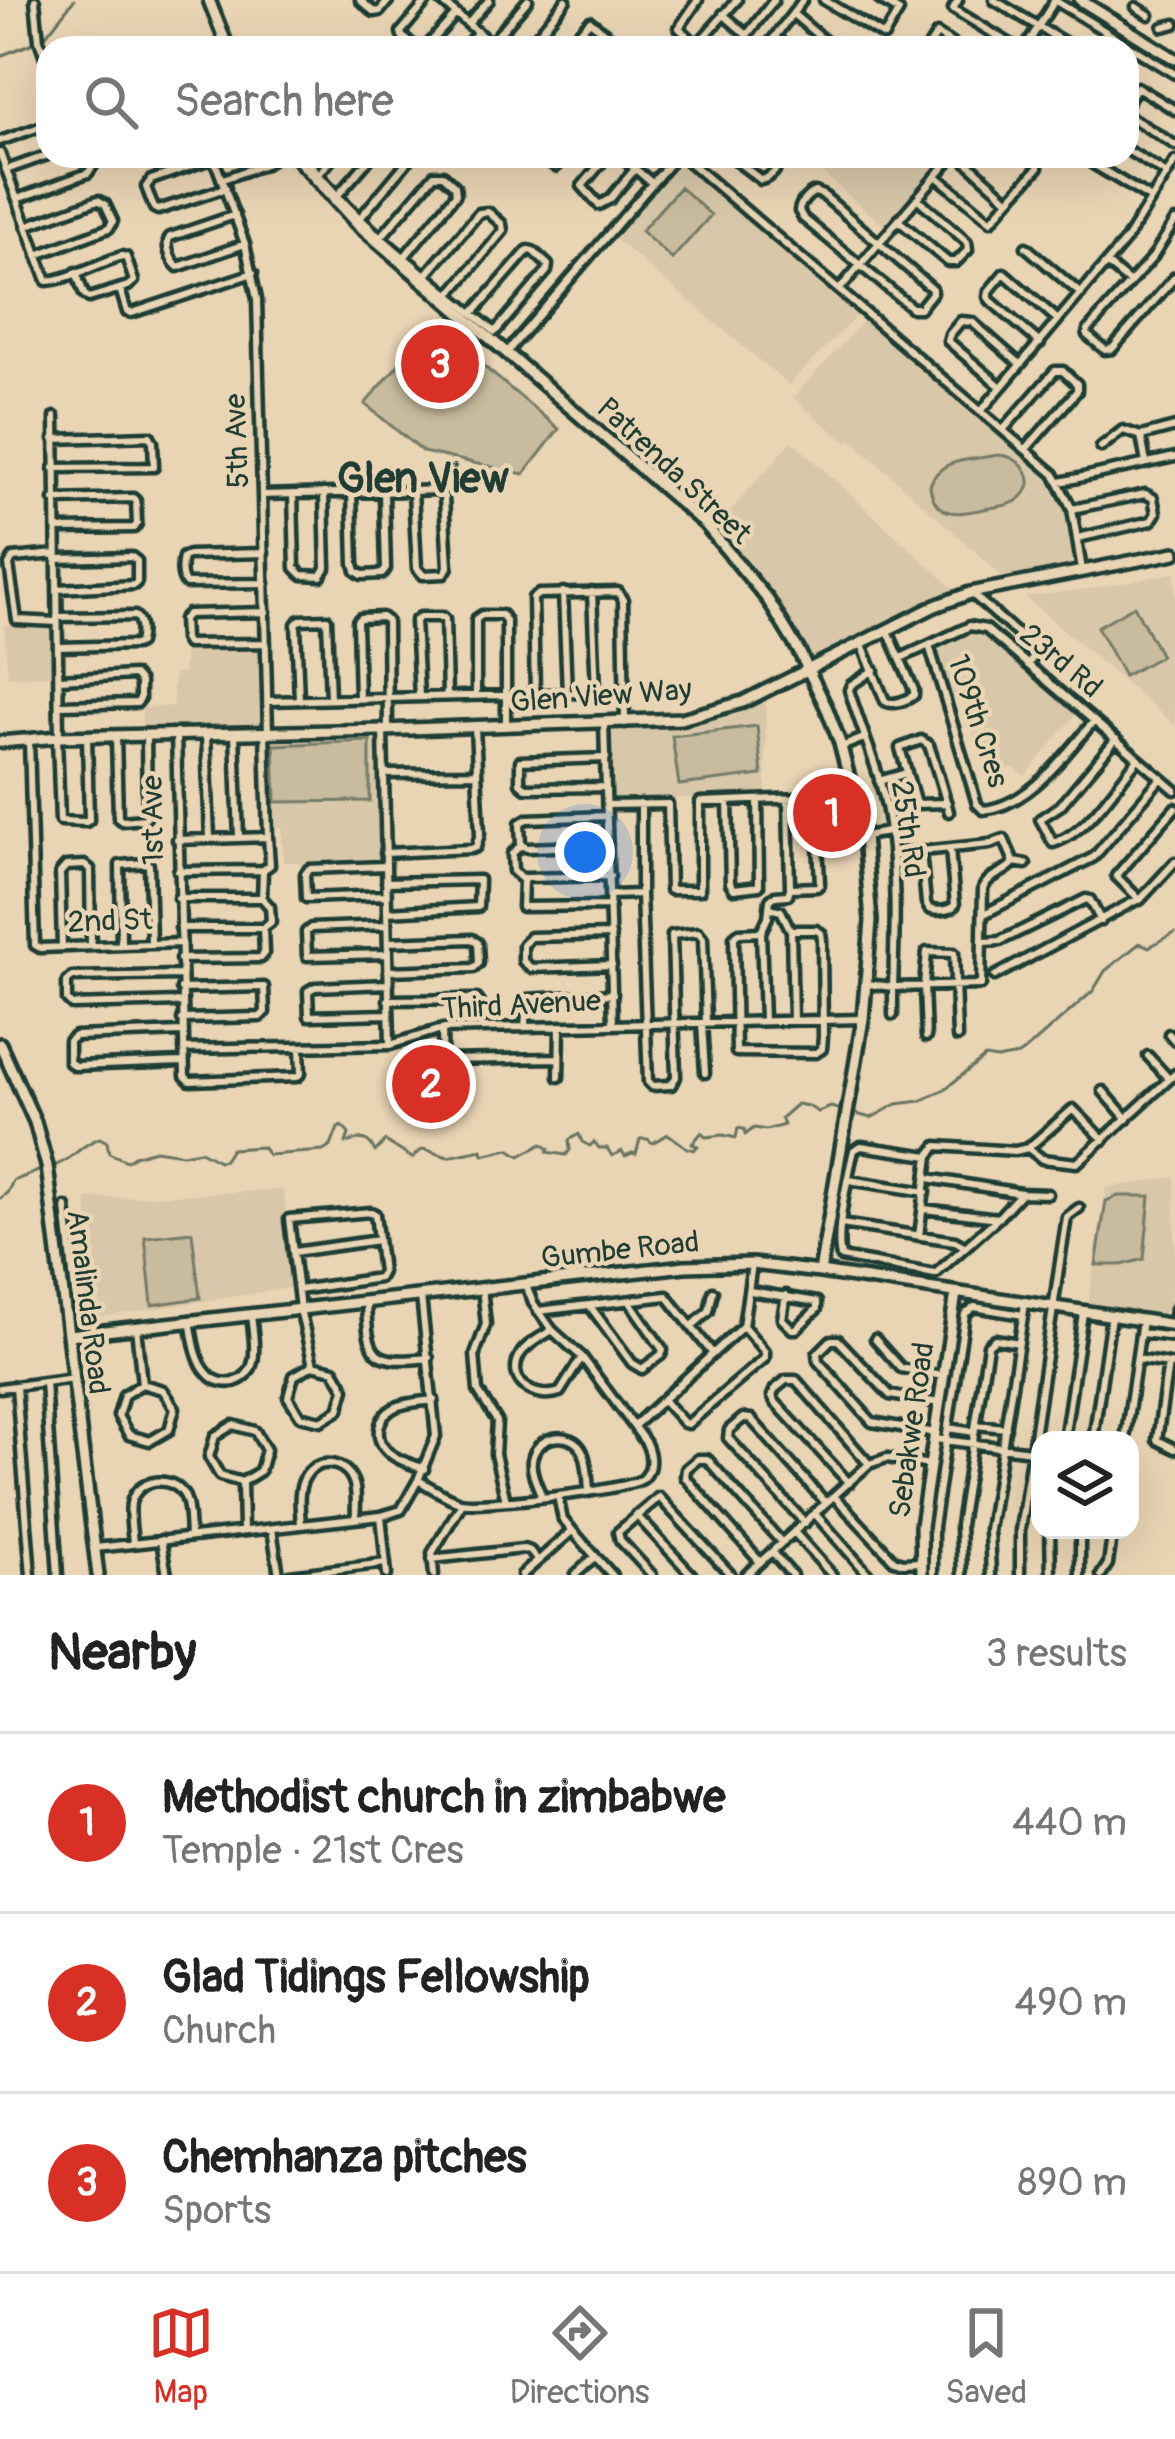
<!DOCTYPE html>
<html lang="en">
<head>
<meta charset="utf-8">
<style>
  body { margin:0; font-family:Pangolin,sans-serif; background:#f6f6f6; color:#222 }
  .controls { position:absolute; right:36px; bottom:36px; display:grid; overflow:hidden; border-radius:24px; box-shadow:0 12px 48px #0002 }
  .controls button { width:108px; height:108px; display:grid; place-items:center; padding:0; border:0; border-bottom:3px solid #e0e0e0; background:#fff; color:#222; font:60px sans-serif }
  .you { position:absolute; left:585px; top:852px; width:42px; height:42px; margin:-30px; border:9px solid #fff; border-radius:50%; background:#1a73e8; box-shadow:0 0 0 18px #1a73e833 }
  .badge { display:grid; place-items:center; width:78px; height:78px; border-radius:50%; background:#d93025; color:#fff; font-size:39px; font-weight:700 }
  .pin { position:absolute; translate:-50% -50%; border:6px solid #fff; box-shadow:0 3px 12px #0006 }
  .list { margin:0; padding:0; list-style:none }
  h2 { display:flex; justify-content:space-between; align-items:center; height:156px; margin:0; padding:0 48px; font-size:51px }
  h2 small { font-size:39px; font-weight:400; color:#767676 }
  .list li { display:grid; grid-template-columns:78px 1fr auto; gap:36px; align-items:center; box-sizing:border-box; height:180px; padding:0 48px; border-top:3px solid #e0e0e0 }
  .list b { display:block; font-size:45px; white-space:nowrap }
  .list p { margin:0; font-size:39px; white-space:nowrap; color:#767676 }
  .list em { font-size:39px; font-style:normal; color:#767676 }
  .icon { flex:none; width:66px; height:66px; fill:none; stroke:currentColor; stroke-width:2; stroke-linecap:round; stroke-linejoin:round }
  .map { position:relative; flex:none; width:1175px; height:1575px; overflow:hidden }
  .search { position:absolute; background:#fff; box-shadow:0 12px 48px #0002; left:36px; right:36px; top:36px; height:132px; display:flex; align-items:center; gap:30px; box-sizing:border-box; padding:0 42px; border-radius:36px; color:#767676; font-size:45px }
  .sheet { height:696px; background:#fff }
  nav { display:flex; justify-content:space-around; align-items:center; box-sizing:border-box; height:168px; border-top:3px solid #e0e0e0; background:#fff; font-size:33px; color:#767676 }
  nav a { display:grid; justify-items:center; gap:6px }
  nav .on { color:#d93025 }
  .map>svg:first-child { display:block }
</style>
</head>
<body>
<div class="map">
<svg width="1175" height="1575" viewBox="0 0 1175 1575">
  <rect width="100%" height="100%" fill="#e9d4b3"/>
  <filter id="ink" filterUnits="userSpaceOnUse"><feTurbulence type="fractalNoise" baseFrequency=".00833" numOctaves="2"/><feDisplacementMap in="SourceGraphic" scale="24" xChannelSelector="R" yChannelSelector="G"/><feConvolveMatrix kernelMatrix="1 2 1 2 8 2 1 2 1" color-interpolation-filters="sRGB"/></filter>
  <g filter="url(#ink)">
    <path fill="#d8c7a8" d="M819,156H947L887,224H882L821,172L816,159Z
      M681,164L858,314L789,385L613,237Z
      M865,319L1054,483L1063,497L1069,515L1078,568L1002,576L851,439L847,443L793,398Z
      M792,441L954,589L811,662L765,589L714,530Z
      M1175,573V725L1025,597L1090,589Z
      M54,623V675L8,677L4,626Z
      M974,627L983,630L1078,712L1025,776L1013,767L988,778L962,698L951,701L934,648Z
      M263,647L265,723L260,729L142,730V708L173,706L174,674L183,673L185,649Z
      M765,699L766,795L612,801L607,726L689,724L725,715Z
      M379,734L380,860L302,866L297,862H283L282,827H272L268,739Z
      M1175,1177V1267L1169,1309L1161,1314L1088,1306L1106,1188Z
      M283,1190L295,1287L100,1317L86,1199Z"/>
    <path fill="#c8bb9e" stroke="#747c69" stroke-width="3" d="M680,187L711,215L672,259L641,231Z
      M433,324L559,429L524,474L423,452L365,404Z
      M998,455C1023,456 1042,483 1018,500C1010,506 999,506 990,508C964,512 935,523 930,486C938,457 973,460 998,455Z
      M1134,606L1161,656L1124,676L1097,627Z
      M757,726L762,775L679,785L672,736Z
      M370,741V801L276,802L274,745Z
      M1118,1196H1150L1144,1259L1122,1265H1096L1106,1201Z
      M192,1232L200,1298L152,1305L145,1237Z"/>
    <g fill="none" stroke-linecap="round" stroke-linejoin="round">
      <path stroke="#687462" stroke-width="3" d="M43,39L74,0
        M0,56L36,42
        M50,1167C72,1162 80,1144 100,1138L107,1142L109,1153L127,1161L134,1156L155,1150L182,1154L200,1151L219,1161L224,1160L231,1149L262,1147L268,1155L323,1151L331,1146L338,1128L342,1126L349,1134L346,1143C361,1139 368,1135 375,1152L385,1141L412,1158L423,1149L448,1157L482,1150L483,1155L509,1149L520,1156L542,1144L549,1149L547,1152L566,1155L570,1150L569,1140L579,1134L582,1142L590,1146L594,1142L599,1148H607L612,1156L622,1151L625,1156L632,1153L636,1154L640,1139H648L652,1143L668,1134L687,1148L694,1150L698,1146L692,1144L702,1132L706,1137L723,1135L736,1138L738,1128L744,1129L745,1135L754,1128L766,1130L784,1125L781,1118L797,1104L808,1106L818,1112L831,1107L871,1118L897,1104L921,1101L945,1089L985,1057L997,1059L1018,1055L1027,1049L1093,991L1105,971L1140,943L1149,947L1175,933
        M0,1198L7,1193L13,1181L41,1170"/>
      <g stroke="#1f3d34" stroke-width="15">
        <path id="minor" d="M35,0L39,40L48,66
          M360,0L374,12L380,11L389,0
          M440,0L496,48
          M698,0L679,28L697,45L737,0
          M824,0L884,36L899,11L880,0
          M958,0L953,9L1017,48
          M994,0L1074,48
          M1054,0L1175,74
          M1136,7L1149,15
          M723,14L747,35
          M793,14L833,48
          M468,24L489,0
          M1163,27L1175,24
          M775,37L788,48
          M491,43L528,0
          M417,48L402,36L401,32L428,0
          M421,48L429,44L456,14
          M464,48L478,32
          M527,48L566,0
          M564,48L590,21L611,38L603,48
          M644,48H654
          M737,48L774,0
          M766,48L803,0
          M928,48L937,34L959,48
          M1025,48L1055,0
          M1127,103L1137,87L1175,110
          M1127,115L1175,145
          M0,141L48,124
          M1127,150L1167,174
          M0,153L47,281C70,279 98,263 122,256L126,257L134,281L128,286L89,298L84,294L76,272
          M213,156L245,244L257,299L268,732
          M304,156C355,225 430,277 495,332L547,271L548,265L533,251L528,250L473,313
          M540,156L556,167L568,156
          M607,156L582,186L599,205L610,199L635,169
          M620,156L652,183
          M682,156L1054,474L1072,509L1082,570
          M730,156L761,180C771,177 778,170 779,160L775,156
          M1093,156V164L1151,199
          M214,158L151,180L146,187L154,208L158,210L226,188
          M6,170L48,155
          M319,174L334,156
          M936,176L991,221L1009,200L960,156
          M223,179L265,164L277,156
          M815,192L823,195L932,289V293L920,308H912L803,218L799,211C800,203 808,194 815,192Z
          M338,195L372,156
          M17,199L88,173L93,166L89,156
          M1009,200L1038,168V163L1025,156
          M235,215L170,237C164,245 171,261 178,267L245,244
          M361,217L412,156
          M899,221L948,262H956L968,250L967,242L917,198
          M1175,221L1153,257L1088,330L1087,335L1105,350L1112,349L1175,277
          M26,226L98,200L105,204L113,221L109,228L37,255
          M382,236L434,175H443L455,186L456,194L406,255
          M1026,247L1081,294
          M1107,264L1130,283
          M427,274L479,213L488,212L502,224L503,231L450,294
          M120,289L127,312L132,313L253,273
          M839,290L953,156
          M1040,343L991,301L988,297L989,291L1004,273L1058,320
          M506,353L676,156
          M1000,386L948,341L950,334L961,321L972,322L1020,364
          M981,411L1126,240L1175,161
          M55,417L59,737
          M1003,430L1055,371H1063L1077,384V391L1026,449
          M1101,447L1123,430L1141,436
          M1146,463L1141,436L1175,427
          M54,468L154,467L153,442L150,436L54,439
          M1060,482L1175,457
          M352,492L354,564L356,571L362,575L382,574L386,569L384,493
          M293,494L295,568L302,575L321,576L326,568L324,493
          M262,495C311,494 360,492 409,491H413L436,490L440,491L444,497L448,567L444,574L423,575L417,568L413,491
          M54,500L133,498L136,501L137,524L134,528L57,529
          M1072,509L1145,494L1153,498L1156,513L1151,521L1078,538
          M264,553L189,555L183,557C181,565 180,578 186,584L265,583
          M56,554L13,558L9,565L17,620L57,622
          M56,559L132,557L137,561V582L134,585L57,589
          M563,592L567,693
          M592,592L596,692
          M971,593L1037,651L1028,665
          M57,617L135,616C142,621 141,635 139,643L135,645L59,647
          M861,642L885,701C892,706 906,701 914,695V690L888,631
          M266,643L187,644L184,639L183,619L188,614L266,612
          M929,645L977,804L983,810C1031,805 1065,754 1094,721
          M901,658L970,626L986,629L1175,790
          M59,679L134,675L140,682V699L137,703L60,705
          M535,693L533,598L539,594L618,592L623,600L625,723
          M476,695V619L482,615H502L506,621V726
          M419,696L415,621L420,617H443L445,619L447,695
          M359,698L357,621L360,618L382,617L387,621L388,729
          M299,700L296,624L300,620L327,619L330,699
          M268,701L624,692
          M604,723L613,1024
          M383,730L390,1045
          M176,734L185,1076L190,1081L297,1077L301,1073L300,1048
          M235,734L239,838
          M206,735L210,839
          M116,736L118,818L122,821L144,819L147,816L146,735
          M57,737L60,821L86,822L89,820L87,737
          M1116,739L1060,806L1040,819L1053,843C1086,834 1115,787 1137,760
          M29,741L35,945L40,948L180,943
          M841,747L864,738
          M520,761V783L526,788L605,787
          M520,761L606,758
          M385,774L477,773
          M879,781L907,773
          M788,799L790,888L817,887L820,884L816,799
          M728,801L730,883L734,889L759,886L758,800
          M947,803L916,804L900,748L921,740L929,745C936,767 943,789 949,812
          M641,804V894L648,1082L652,1086L671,1085L676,1077L672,935L698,932L703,938L706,1022
          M607,805L668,804L670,890H700V802L855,796
          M1175,808L1116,876L1140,900L1175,862
          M607,816L527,819L520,823L521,845L527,848L608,845
          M864,836L888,832
          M177,840L268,837L265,732
          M521,845L512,854L513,871L523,880
          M921,851L926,903L929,909C936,912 950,911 955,905L950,849
          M385,853L471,849L476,847L480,834L475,727
          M892,854L990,844L1004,839L1014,862
          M1014,862L1026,864
          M385,866L309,869L305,874L306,898L386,895
          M263,870L270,865L268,837
          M178,871L263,870L262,898H178
          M610,876L525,878L523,882L522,907L610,906
          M386,882L479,880L478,907L387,912
          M610,895L641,894
          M262,898L270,907L271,922L263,928
          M770,908L781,911L790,929
          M984,914L1094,857L1161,778
          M387,925L311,928L306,932L307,956L388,954
          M761,932L768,917L770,900L775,896L788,895L790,888
          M611,935L530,937L523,945V961L531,968L612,965
          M984,942L1000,941L1086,899L1090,900L1101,921
          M121,944L120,865L145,863L149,865L151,944
          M62,947L60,873L66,866L84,865L90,869L91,946
          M180,959L261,958L264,953L263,928H180
          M388,971L474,968L479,963L478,943L472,939L388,942
          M181,975L72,977L67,982V1000L72,1005L181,1002
          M995,976L1137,900
          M388,984L315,987L308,991L309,1016L389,1014
          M868,984L893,987C895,931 897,872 888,817C881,774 862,732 849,690L851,685L874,670
          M181,989L264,987L265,1012L260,1017L182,1019
          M388,1000L477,999L480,1003L481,1028
          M893,1015V987L981,985L983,888C990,873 1006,874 1014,862
          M764,1020L761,932L739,933L734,937L736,1052L816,1053L822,1049L823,1036L822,940L821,933L816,930H791L793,1020
          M702,1023L705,1073
          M525,1027L527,999L613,994
          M442,1029L443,1076
          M182,1032L75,1036L69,1041V1062L75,1066L183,1062
          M1169,1034L1175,1041
          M926,1037L924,986L927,952L954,953L957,1037
          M184,1049L390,1045L442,1029L861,1019
          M1148,1056L1169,1079
          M444,1060L559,1058
          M559,1077L560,1026
          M1103,1091L1127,1119
          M1028,1148L1042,1159L1077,1163L1175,1074
          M929,1156L861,1146L854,1150C848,1175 835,1234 841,1257L935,1274L998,1218L1021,1193
          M928,1178L1021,1193L1048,1194
          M849,1180L926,1192
          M66,1207L76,1302L91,1316L93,1332
          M924,1209L998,1218
          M841,1224L955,1241L964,1246
          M919,1236L929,1156L937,1146L1015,1151L1028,1148L1073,1109L1104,1140
          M294,1252L378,1240
          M482,1288L486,1324L475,1354L478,1391L497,1421L495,1454L506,1501
          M298,1290L379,1278L382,1272L375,1214L371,1212L289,1219L300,1309L313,1365L294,1376L288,1397L300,1416L321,1421L339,1410L345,1389L334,1370L313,1365
          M750,1291L817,1302V1309L796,1329H792L782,1319L786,1295
          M366,1303C368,1358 373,1364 429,1358
          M590,1306L632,1363L642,1369L661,1355L663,1350L630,1302
          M538,1311L667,1296L713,1354
          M190,1320C193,1337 195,1361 208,1374C214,1381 224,1384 234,1382C263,1374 253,1337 251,1315
          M1173,1325L1175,1309
          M692,1326L709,1311L713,1292
          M136,1327L142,1384L124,1395L118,1416L129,1435L150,1441L169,1430L175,1408L163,1390L142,1384
          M552,1330C542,1337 526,1344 520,1355C505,1382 536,1401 560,1392L582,1357
          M1141,1333L1175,1337
          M875,1339L901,1368L942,1376
          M1137,1359L1175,1365
          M1168,1364L1157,1440L1175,1449
          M45,1382L58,1575
          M16,1387L31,1575
          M0,1388L74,1378
          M663,1400L684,1423L688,1424L765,1358V1352L744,1327
          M976,1425L1006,1428
          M634,1426L743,1326L752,1264
          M948,1428L974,1432
          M936,1433L872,1422L818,1361L817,1354L831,1340H838L890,1395L940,1403
          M935,1439L1040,1452
          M1064,1440L1083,1313
          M1093,1440L1111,1316
          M1125,1440L1142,1320
          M424,1469C412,1464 396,1460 387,1451C373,1437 378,1417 394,1408C405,1402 421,1402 434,1400
          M418,1480C431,1487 446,1498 460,1502C478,1507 633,1490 644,1478C653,1468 651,1454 646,1443L582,1357L552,1330L533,1303L525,1283
          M242,1482L220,1476L209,1457L215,1436L233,1425L255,1431L266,1450L260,1471L242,1482L243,1531
          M849,1483L775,1402L772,1396L775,1389L786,1380H796L869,1464
          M558,1496L563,1520L612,1575
          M834,1496L894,1560L903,1563L921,1562
          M542,1497C538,1486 530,1472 532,1460C536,1435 572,1428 583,1452C588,1463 588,1479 589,1491
          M815,1514L869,1575
          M636,1515L692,1575
          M381,1516L387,1575
          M805,1523L728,1438L729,1430L743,1418L751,1419L826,1503
          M301,1525C300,1509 297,1490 305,1477C316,1458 343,1460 352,1479C358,1490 355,1506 356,1517
          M272,1529L279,1575
          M1050,1530L1051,1575
          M1080,1530V1575
          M795,1533L832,1575
          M161,1540L167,1575
          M133,1543C132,1531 129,1516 131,1503C137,1478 173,1473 185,1497C190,1508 189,1524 190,1536
          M96,1548L381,1516L401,1510L418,1480L436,1436L421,1297
          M772,1552L792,1575
          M432,1559L523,1549L530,1551L538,1561
          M760,1562L685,1477L686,1469L698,1459H707L782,1543
          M290,1575L386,1563
          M434,1575L432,1553L462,1503
          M522,1575L572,1531
          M575,1575L595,1557
          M652,1575L620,1540L618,1532L659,1497L731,1575
          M746,1575L869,1464L887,1458L930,1465
          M933,1575V1527L965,1314L974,1307L1023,1315
          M962,1575L960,1525L988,1345L995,1339L1019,1343
          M991,1575L989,1530L1025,1304
          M1020,1575V1530L1061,1255L1067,1217L1079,1208
          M1101,1575L1108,1564L1113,1530"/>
      </g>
      <g stroke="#1f3d34" stroke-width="18">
        <path id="tertiary" d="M209,0L228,48
          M1080,0L1175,59
          M295,156L356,223L705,524L768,600L799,651L827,709L840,743L864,836L871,921L863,1019L820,1272
          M0,742L59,737L383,730L681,719L743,702L935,606L970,593L1175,553
          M0,1044L35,1122L47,1166L98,1575
          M69,1335L685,1266L752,1264L820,1272L1175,1325
          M922,1575L921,1526L956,1293"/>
      </g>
      <use href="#minor" stroke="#e9d4b3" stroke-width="6"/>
      <use href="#tertiary" stroke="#e9d4b3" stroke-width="9"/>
    </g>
  </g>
  <g text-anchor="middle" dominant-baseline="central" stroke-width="9" stroke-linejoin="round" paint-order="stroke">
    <g font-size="30" fill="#1f3d34" stroke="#e9d4b3">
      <text transform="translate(237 441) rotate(-92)">5th Ave</text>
      <text transform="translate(674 471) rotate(43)">Patrenda Street</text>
      <text transform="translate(1061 661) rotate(40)">23rd Rd</text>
      <text transform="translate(601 696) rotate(-4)">Glen View Way</text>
      <text transform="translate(978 721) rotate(72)">109th Cres</text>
      <text transform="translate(153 820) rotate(-91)">1st Ave</text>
      <text transform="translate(908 829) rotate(82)">25th Rd</text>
      <text transform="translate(110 921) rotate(-2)">2nd St</text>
      <text transform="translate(521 1005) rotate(-3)">Third Avenue</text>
      <text transform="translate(620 1250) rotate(-6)">Gumbe Road</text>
      <text transform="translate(88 1302) rotate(83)">Amalinda Road</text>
      <text transform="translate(912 1430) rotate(-82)">Sebakwe Road</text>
    </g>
    <g font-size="42" font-weight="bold" fill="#1f3d34" stroke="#e9d4b3">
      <text x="423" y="479">Glen View</text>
    </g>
  </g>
</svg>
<div class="controls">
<button><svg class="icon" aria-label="layers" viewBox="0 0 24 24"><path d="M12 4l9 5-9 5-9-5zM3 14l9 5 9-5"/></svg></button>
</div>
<div class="you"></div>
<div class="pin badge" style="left:832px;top:813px">1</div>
<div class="pin badge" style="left:431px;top:1084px">2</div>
<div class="pin badge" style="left:440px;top:364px">3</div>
<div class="search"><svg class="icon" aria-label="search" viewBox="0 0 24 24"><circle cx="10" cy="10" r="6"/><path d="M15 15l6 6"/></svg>Search here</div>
</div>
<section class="sheet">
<h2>Nearby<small>3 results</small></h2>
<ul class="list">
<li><span class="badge">1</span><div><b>Methodist church in zimbabwe</b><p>Temple · 21st Cres</p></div><em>440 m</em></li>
<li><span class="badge">2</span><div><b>Glad Tidings Fellowship</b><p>Church</p></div><em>490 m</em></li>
<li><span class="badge">3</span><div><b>Chemhanza pitches</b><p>Sports</p></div><em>890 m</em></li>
</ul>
</section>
<nav>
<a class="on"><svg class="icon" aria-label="map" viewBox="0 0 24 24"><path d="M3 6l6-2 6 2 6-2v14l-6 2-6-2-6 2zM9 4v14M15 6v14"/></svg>Map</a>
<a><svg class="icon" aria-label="directions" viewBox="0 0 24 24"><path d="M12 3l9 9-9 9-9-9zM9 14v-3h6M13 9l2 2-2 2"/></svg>Directions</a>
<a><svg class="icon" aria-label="saved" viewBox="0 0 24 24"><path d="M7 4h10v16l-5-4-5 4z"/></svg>Saved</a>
</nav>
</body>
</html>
